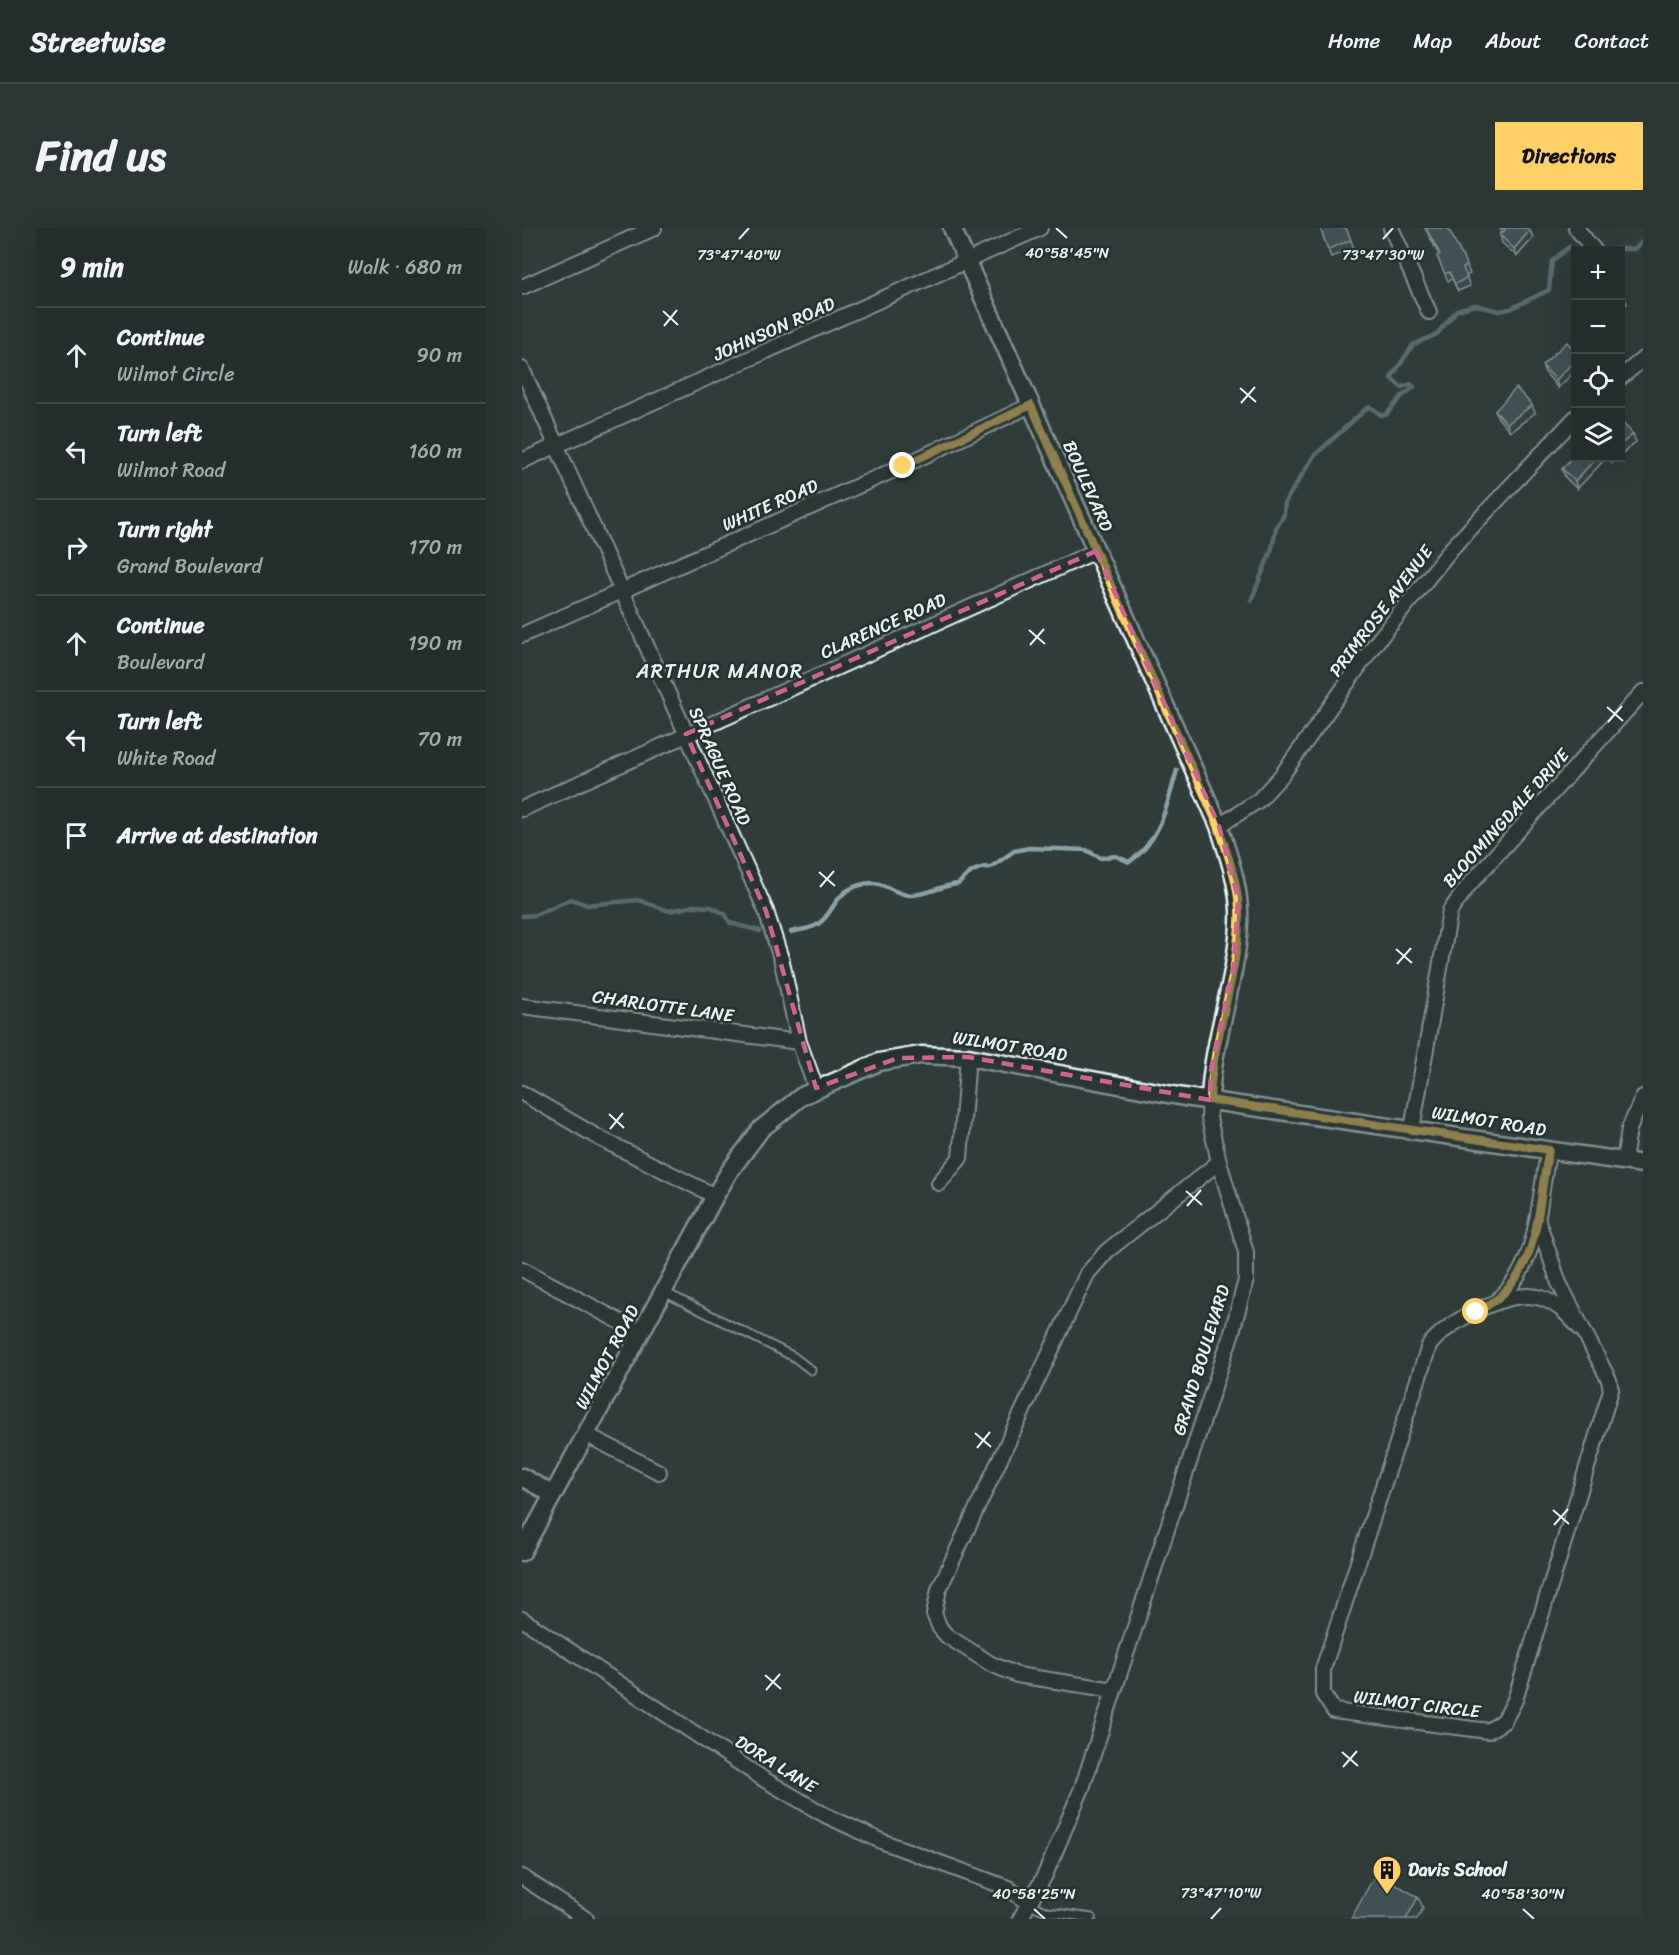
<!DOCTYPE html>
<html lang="en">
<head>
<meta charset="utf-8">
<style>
  body { margin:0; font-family:Sriracha,sans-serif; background:#2c3634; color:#f1f3f6 }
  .controls { position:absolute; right:18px; top:18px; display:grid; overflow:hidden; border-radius:0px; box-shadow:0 6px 24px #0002 }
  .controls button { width:54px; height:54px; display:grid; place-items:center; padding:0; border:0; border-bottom:2px solid #414a48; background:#242e2c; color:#f1f3f6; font:30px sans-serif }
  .stop { position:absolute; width:18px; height:18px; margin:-14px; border:4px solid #ffd166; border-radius:50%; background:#fff }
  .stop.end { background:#ffd166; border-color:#fff; box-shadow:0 2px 6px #0008 }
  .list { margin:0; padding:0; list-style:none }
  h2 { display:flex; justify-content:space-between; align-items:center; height:78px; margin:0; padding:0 24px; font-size:26px }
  h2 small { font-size:20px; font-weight:400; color:#a3a8a9 }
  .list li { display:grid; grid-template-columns:39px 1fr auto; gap:18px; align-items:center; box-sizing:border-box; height:96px; padding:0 24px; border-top:2px solid #414a48 }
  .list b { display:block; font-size:22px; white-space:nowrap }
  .list p { margin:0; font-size:20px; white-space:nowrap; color:#a3a8a9 }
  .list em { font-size:20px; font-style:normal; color:#a3a8a9 }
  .icon { flex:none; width:33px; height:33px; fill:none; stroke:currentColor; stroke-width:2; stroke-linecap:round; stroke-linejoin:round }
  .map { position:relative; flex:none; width:1121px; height:1691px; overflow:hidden; border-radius:0px }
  header { display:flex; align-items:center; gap:36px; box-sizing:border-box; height:84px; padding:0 30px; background:#242e2c; border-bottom:2px solid #414a48 }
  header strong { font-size:28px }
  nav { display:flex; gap:33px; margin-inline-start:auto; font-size:21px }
  .intro { display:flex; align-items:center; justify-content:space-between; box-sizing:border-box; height:144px; padding:0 36px }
  h1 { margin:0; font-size:42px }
  .button { padding:15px 27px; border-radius:0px; background:#ffd166; color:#111; font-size:21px; font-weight:700 }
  main { display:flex; gap:36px; padding:0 36px }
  aside { flex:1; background:#242e2c; border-radius:0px; box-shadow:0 6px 24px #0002 }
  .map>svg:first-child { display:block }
</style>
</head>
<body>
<header>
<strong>Streetwise</strong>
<nav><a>Home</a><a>Map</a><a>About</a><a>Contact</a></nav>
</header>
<div class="intro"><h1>Find us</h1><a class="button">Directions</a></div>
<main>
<aside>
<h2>9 min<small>Walk · 680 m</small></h2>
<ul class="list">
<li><svg class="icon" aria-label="ahead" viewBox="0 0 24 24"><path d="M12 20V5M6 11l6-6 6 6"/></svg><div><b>Continue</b><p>Wilmot Circle</p></div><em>90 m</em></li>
<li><svg class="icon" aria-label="left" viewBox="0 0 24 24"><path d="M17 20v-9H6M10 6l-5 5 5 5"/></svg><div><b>Turn left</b><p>Wilmot Road</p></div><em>160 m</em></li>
<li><svg class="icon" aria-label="right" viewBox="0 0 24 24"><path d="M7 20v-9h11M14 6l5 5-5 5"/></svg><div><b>Turn right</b><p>Grand Boulevard</p></div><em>170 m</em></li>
<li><svg class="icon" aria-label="ahead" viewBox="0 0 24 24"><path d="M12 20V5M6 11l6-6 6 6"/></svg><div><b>Continue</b><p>Boulevard</p></div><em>190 m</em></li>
<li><svg class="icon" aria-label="left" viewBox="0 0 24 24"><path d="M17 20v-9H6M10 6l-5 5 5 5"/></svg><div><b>Turn left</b><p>White Road</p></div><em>70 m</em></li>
<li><svg class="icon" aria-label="arrive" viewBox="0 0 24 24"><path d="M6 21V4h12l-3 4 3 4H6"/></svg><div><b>Arrive at destination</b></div></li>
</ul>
</aside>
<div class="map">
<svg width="1121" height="1691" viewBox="0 0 1121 1691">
  <rect width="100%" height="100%" fill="#303d3b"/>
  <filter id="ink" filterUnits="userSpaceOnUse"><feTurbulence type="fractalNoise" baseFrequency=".0167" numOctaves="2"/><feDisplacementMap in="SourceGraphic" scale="12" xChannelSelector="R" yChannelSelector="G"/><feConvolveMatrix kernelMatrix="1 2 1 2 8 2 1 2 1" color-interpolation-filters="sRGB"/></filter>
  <g filter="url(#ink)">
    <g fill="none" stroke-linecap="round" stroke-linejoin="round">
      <path stroke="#8aa1a8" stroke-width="4.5" d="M1093,21H1113L1121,13
        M729,373L750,320L754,300L762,287L763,274L792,228L845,180L849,179L859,187H864L880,168L892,159L889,156L879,159L869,150L891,117L915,106L935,82L953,77L977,83L988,81L1027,62L1030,33L1047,19
        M0,688L13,687L49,671L65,677L116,672L147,683L172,678L189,679L203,686L208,695L238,703
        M269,704C277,702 289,701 296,696C311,687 311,666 335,658C363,648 367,666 387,667C405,668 419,657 436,656C446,646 454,638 469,639L492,623L507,620L564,622L579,630L594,628L607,634C639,613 645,576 655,542"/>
      <g stroke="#e8f1f8" stroke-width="11">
        <path id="service" d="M142,1064L272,1129L289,1142
          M507,1676L526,1684L570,1690"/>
      </g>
      <g stroke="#e8f1f8" stroke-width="18">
        <path id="minor" d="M869,0L907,84
          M1054,0L1072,22
          M0,59L132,0
          M0,141L244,683L260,734L277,814L294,860
          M1098,150L1121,131
          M0,233L518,0
          M0,407L381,238L509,177
          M0,581L574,323
          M697,598L737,572L760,547L850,420L930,320L1054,189
          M0,778L277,814
          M0,865L79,911L193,968
          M890,901L928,683L946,658L1121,464
          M1102,933L1107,901L1121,869
          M417,955L438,930L446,829
          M1016,993L1037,1055L1087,1152L1089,1162L993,1472L982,1493L966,1503L812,1483L801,1466V1441L907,1118C923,1094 990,1059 1019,1070C1037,1076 1047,1088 1059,1101
          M0,1041L119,1105
          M976,1072C1019,1034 1015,974 1027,922
          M65,1207L137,1244
          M0,1391L243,1552L303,1587L359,1613L486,1660L507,1676
          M592,1462L495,1447L469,1436L425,1408L418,1400L412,1386L417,1361L565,1046L585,1023L697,934
          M0,1649L64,1691
          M498,1691L523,1647L560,1560L710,1104L724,1052V1024L697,934L687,890L688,872"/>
      </g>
      <g stroke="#e8f1f8" stroke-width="21">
        <path id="tertiary" d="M430,0L697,598C707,630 719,662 717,696C714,756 690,812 688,872
          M0,1249L30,1266
          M0,1324L193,968L207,944L239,901L280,868L357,834L399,827L446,829L662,869L1121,936"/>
      </g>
      <use href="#service" stroke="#26332d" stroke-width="7"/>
      <use href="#minor" stroke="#26332d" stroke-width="14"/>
      <use href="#tertiary" stroke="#26332d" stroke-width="16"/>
    </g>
    <path fill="#4a5963" stroke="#e8f1f8" stroke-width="1.5" d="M798,0H824L832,20L809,29Z
      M903,0H926L945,38L948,46L944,48L948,58L936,63L930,51L926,53L915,28L917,27Z
      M978,0H1006L1011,10L995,28L980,15L978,7L980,4Z
      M1053,123L1036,160L1023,144L1020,137Z
      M973,183L1013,185L988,204L976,190Z
      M1053,230H1084L1055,261L1043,249L1040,241Z"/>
    <path fill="#3c4850" stroke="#e8f1f8" stroke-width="1.5" d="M1008,2L1011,10L995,28L992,21Z
      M1102,68L1105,76L1098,80V70Z
      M1053,132V143L1036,160L1034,152Z
      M1010,177L1013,185L988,204L985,196Z
      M1111,206L1114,214L1098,227V217Z
      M1074,230H1084L1055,261L1053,253Z
      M1088,230H1096L1090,235Z
      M896,1669L901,1680L895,1691H884Z"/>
    <path fill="#566773" stroke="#e8f1f8" stroke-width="1.5" d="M798,0H824L829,12L806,21Z
      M904,0H926L945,38L941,40L945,50L933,56L927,44L923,46L915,28L918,26Z
      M981,0H1006L1008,2L992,21L978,7L983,2Z
      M1098,62L1102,68L1098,70Z
      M1045,114L1053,123V132L1034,152L1020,137Z
      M994,160L1010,177L985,196L973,183Z
      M1098,192L1111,206L1098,217Z
      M1053,226V230H1074L1053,253L1040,241Z
      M854,1645L896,1669L884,1691H829Z"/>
  </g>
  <g fill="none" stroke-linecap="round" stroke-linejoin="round" filter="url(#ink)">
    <path stroke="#ffd166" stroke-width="8" d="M381,238L509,177L696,598C707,630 719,662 717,696C714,756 690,812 688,872L1027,922C1013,984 1021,1052 954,1084"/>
  </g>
  <path d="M0 0H1121V1691H0ZM574,323L697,598L716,670L712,737L689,842L688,872L446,829L376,830L294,860L244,683L164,506Z" fill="#303d3b" fill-opacity=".55" fill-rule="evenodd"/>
  <path fill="none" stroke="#cf6492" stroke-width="4.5" stroke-dasharray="12 8" stroke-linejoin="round" d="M574,323L697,598L716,670L712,737L689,842L688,872L446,829L376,830L294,860L244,683L164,506Z"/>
  <path fill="none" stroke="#e8f1f8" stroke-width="2" d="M534,0L545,10M217,11L227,0M861,11L871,0M141,83L156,97M142,98L155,82M718,160L734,174M719,175L733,159M507,402L523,416M508,417L522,401M1085,479L1101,493M1086,494L1100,478M297,644L313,658M298,659L312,643M874,721L890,735M875,736L889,720M87,886L102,900M88,901L101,885M664,963L680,977M665,978L679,962M453,1205L469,1219M455,1220L468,1204M1031,1282L1047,1296M1032,1297L1046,1281M243,1447L259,1461M244,1462L258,1446M820,1524L836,1538M821,1539L835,1523M512,1681L523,1691M1001,1681L1012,1691M689,1691L699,1680"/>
  <defs>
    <g id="building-pin" transform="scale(1.5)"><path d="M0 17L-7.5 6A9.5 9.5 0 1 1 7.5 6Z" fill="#ffd166" stroke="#26332d"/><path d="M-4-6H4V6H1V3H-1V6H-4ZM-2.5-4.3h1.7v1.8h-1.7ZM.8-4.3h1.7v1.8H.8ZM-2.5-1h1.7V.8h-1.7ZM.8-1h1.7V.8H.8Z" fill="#111"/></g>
  </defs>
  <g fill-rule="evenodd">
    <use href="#building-pin" x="865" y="1642"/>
  </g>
  <g text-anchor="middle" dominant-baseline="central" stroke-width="5" stroke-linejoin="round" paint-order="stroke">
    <g font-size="18" fill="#e8f1f8" stroke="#26332d">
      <text transform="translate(252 101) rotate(-24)">JOHNSON ROAD</text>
      <text transform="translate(566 258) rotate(66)">BOULEVARD</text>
      <text transform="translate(248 277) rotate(-24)">WHITE ROAD</text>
      <text transform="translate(859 383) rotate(-53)">PRIMROSE AVENUE</text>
      <text transform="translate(361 398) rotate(-24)">CLARENCE ROAD</text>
      <text transform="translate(198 538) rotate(66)">SPRAGUE ROAD</text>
      <text transform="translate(984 590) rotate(-48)">BLOOMINGDALE DRIVE</text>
      <text transform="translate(141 778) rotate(8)">CHARLOTTE LANE</text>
      <text transform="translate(488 818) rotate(9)">WILMOT ROAD</text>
      <text transform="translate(967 893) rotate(9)">WILMOT ROAD</text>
      <text transform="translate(85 1129) rotate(-62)">WILMOT ROAD</text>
      <text transform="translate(679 1132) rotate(-73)">GRAND BOULEVARD</text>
      <text transform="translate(895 1476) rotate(7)">WILMOT CIRCLE</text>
      <text transform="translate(254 1536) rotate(32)">DORA LANE</text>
    </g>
    <g font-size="18" font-weight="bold" fill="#e8f1f8" stroke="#26332d" text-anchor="start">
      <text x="886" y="1642">Davis School</text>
    </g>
    <g font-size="20" letter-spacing="1.5" fill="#e8f1f8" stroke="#26332d">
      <text x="198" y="443">ARTHUR MANOR</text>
    </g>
  </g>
  <g font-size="15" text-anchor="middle" fill="#e8f1f8" stroke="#26332d" stroke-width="5" stroke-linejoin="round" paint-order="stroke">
    <text x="545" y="30">40°58'45"N</text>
    <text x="217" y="32">73°47'40"W</text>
    <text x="861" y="32">73°47'30"W</text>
    <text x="699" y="1670">73°47'10"W</text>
    <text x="512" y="1671">40°58'25"N</text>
    <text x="1001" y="1671">40°58'30"N</text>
  </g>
</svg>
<div class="controls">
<button>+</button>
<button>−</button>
<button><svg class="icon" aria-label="locate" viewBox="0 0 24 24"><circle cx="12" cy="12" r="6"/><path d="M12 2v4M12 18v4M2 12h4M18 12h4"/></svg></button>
<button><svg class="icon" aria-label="layers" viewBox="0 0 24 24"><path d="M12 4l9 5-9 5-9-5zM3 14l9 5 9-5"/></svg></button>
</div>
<div class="stop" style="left:954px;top:1084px"></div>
<div class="stop end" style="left:381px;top:238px"></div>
</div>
</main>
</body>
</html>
